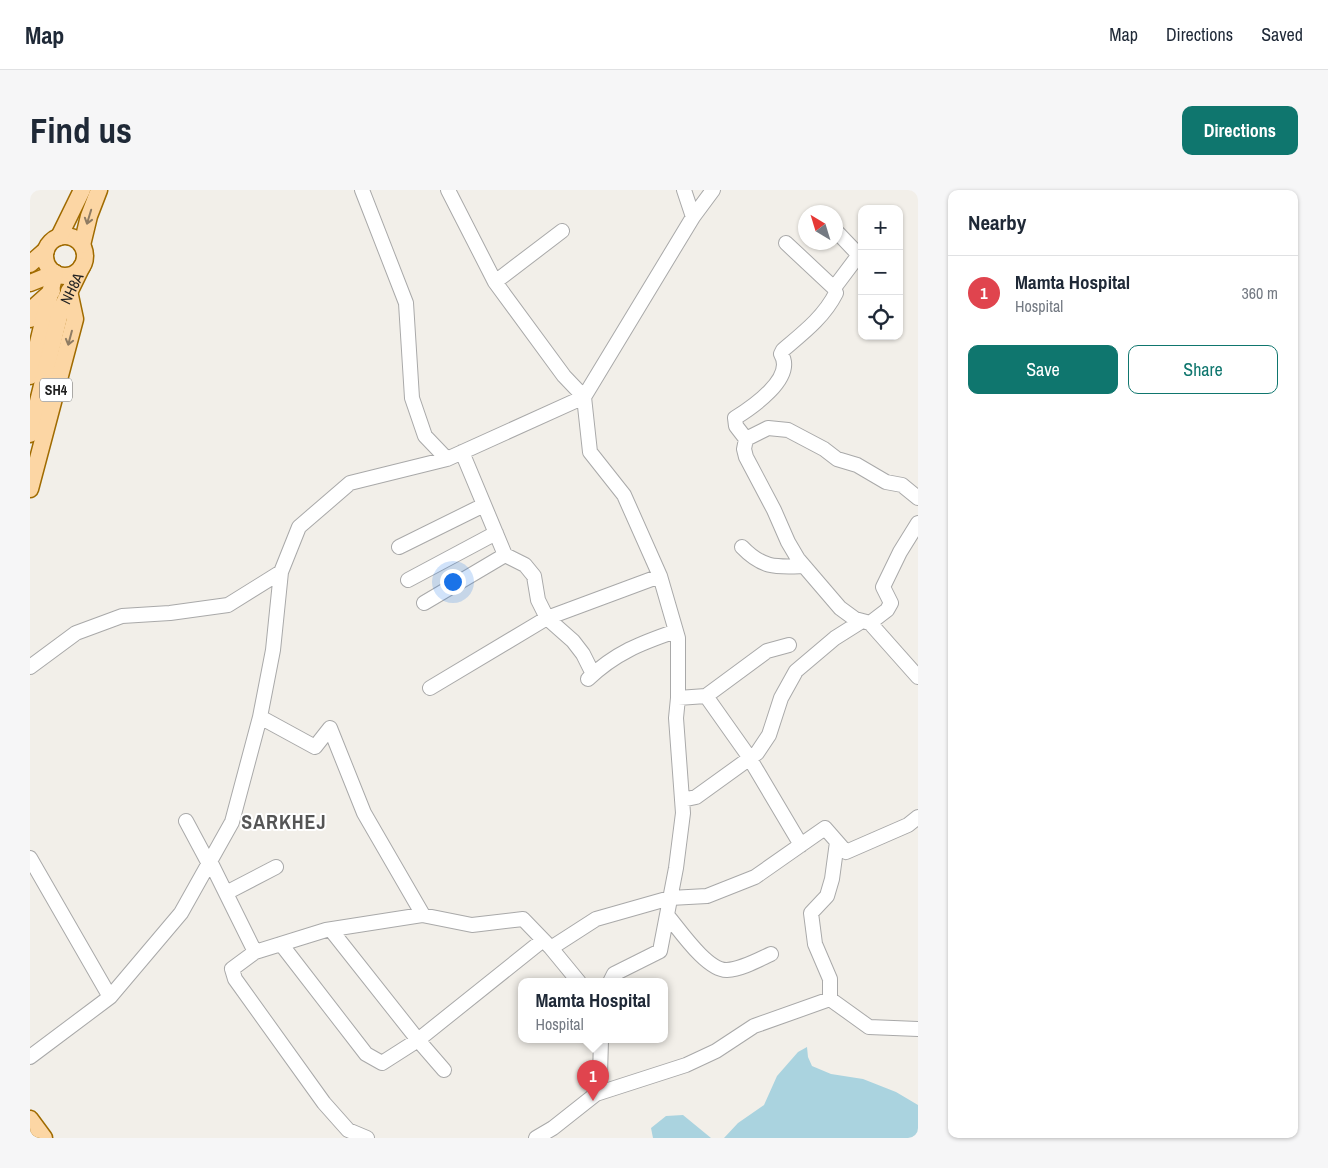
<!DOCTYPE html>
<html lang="en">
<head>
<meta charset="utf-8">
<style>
  body { margin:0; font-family:"Archivo Narrow",sans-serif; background:#f6f6f7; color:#1f2937 }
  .controls { position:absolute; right:15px; top:15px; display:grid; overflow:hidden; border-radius:10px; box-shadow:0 1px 4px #0004 }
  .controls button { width:45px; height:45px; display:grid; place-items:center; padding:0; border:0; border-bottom:1px solid #e0e1e3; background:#fff; color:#1f2937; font:25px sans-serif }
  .compass { position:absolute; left:768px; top:15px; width:45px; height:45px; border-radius:50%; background:#fff; box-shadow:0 1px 4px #0004; rotate:322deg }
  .you { position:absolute; left:422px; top:391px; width:18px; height:18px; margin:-12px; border:4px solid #fff; border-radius:50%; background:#1a73e8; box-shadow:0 0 0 8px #1a73e833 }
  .badge { display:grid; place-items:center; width:32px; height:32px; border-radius:50%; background:#0f766e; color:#fff; font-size:16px; font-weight:700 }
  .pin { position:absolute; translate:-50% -41px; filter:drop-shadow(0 1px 2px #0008) }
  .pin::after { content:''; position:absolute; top:26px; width:18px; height:15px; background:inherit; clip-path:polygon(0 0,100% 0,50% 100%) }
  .popup { position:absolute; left:488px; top:788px; width:150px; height:65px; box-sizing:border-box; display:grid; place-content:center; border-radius:10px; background:#fff; filter:drop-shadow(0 1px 4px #0005); font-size:16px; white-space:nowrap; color:#747a83 }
  .popup b { font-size:19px; color:#1f2937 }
  .popup::after { content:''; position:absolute; left:50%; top:100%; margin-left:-10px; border:10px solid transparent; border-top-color:#fff }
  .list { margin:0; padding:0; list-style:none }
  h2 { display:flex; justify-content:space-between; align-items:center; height:65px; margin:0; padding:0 20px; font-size:21px }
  h2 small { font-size:16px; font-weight:400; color:#747a83 }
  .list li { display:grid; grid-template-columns:32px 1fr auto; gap:15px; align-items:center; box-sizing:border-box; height:75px; padding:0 20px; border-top:1px solid #e0e1e3 }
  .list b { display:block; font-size:19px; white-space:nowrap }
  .list p { margin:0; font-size:16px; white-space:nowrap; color:#747a83 }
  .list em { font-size:16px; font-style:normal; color:#747a83 }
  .actions { display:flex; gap:10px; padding:15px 20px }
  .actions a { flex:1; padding:11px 0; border:1px solid #0f766e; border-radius:10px; text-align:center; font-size:18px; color:#0f766e }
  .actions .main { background:#0f766e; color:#fff }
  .icon { flex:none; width:28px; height:28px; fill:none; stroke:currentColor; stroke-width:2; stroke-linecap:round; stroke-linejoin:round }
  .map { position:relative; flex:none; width:888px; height:948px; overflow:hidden; border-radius:10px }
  header { display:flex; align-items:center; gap:30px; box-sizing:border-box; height:70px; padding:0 25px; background:#fff; border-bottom:1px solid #e0e1e3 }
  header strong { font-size:24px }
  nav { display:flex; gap:28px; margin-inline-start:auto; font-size:18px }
  .intro { display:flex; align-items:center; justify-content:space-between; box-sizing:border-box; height:120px; padding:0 30px }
  h1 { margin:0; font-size:35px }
  .button { padding:12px 22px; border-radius:10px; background:#0f766e; color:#fff; font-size:18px; font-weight:700 }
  main { display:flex; gap:30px; padding:0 30px }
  aside { flex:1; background:#fff; border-radius:10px; box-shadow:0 1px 4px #0004 }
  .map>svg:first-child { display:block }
</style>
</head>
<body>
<header>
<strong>Map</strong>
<nav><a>Map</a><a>Directions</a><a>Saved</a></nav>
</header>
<div class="intro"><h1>Find us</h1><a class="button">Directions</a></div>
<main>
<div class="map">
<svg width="888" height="948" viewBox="0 0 888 948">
  <rect width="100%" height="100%" fill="#f2efe9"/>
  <path fill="#aad3df" d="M777,857L778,867L782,876L801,884L833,889L866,902L888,915V948H694L708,933L734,915L747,886L768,862Z
    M653,925L681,948H623L621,938L636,926Z"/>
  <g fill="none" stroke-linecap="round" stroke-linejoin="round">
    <g stroke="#a9a9a9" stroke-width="16">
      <path id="minor" d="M332,0L376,113L382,208L395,246L417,269
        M418,0L465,92L534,186L554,207L560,262L594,305L630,386L648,448V508L646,528L653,623L646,678L630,761L584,784L580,792
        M663,27L683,0
        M756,53L804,98L806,103C794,127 773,143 753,160L751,164C766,188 721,218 705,228L706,236L716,249L714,259L716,267L744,320L758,352L768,369L810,418L825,429L840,433L888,487
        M465,92L532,41
        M804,98L828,66L827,63L806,41
        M716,249L738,238L758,240L794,259L807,269L827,275L856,292L872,295L888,308
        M369,357L454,315
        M712,357C733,379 747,377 774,376
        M475,365L495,375L504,386L508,410L517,428L543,451L553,464L563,484
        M378,390L466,343
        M394,413L475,365L432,262
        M840,433L857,420L861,413L853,397L870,362L888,333
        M0,477L46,443L92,426L140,423L198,415L251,382
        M558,489C585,463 611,453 646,441
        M400,498L517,428L630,386
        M676,506L717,564L771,655
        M648,508L676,506L737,461L759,455
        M230,527L285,557L300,538L334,623L393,725
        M652,610L666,607L727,563L739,545L751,508L766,481L805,448L832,431
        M156,631L179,674
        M0,668L80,807
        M180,671L225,762L296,740L392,725L442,735L493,729L521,758L566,729L640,708L677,706L725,687L795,638L816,662L878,635L888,627
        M196,703L246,677
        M637,725C649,739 677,781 697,780C712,779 728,770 741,764
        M301,740L388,850L513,750
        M251,754L336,864L352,873L388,850L414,880
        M521,758L549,792
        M225,762L202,779L205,789L294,913L318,940L337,948
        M800,809V789L785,754L781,723L797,706L802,689L807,652
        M0,867L80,807L151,723L202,632L230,527L243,460L251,382L269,337L320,293L417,269L554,207L663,27L654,0
        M566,904L570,885L571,850
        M506,948L523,938L566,904L656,875L686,861L724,836L800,809L839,837L888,839"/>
    </g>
    <g stroke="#a06b00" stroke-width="19">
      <g id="major">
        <circle cx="35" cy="66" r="20"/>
        <path d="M29,47L52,0"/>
        <path d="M52,55L59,26L69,0"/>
        <path d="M0,74L16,60"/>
        <path d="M0,93L25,83"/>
        <path d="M0,129L3,118L22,101"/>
        <path d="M0,186L25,83"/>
        <path id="s1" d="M0,244L31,119L52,76"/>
        <path d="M0,299L45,129L39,101"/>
        <path d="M0,929L14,948"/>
      </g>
    </g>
    <use href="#minor" stroke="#fff" stroke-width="14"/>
    <use href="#major" stroke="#fcd6a4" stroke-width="16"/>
  </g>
  <defs><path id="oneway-shaft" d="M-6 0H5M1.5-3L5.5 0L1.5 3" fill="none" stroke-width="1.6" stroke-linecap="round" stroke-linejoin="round" transform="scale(1.25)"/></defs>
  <g stroke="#8f7c63">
    <use href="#oneway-shaft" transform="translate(59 27) rotate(107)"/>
    <use href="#oneway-shaft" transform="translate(40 148) rotate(105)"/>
  </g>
  <g text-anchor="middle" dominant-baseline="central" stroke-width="4" stroke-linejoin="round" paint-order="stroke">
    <rect fill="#fff" stroke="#646464" stroke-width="1" x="10" y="188.5" width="32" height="23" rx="4"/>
    <g font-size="14" font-weight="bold" fill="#222">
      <text x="26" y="200">SH4</text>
    </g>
    <g font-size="15" fill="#222" stroke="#fff">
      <text stroke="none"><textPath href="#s1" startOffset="152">NH8A</textPath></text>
    </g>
    <g font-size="20" font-weight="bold" letter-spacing="1" fill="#555" stroke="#fff">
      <text x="254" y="631">SARKHEJ</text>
    </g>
  </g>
</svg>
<div class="controls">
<button>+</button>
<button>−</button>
<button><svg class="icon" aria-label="locate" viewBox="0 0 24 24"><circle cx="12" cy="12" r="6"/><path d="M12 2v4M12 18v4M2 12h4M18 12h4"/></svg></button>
</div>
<svg class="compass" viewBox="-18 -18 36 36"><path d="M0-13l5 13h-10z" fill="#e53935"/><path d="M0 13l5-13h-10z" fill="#747a83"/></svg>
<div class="you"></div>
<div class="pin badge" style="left:563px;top:911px;background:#e0444e">1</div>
<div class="popup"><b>Mamta Hospital</b>Hospital</div>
</div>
<aside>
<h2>Nearby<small></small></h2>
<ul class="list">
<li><span class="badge" style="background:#e0444e">1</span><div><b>Mamta Hospital</b><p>Hospital</p></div><em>360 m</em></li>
</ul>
<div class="actions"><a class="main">Save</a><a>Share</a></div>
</aside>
</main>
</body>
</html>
